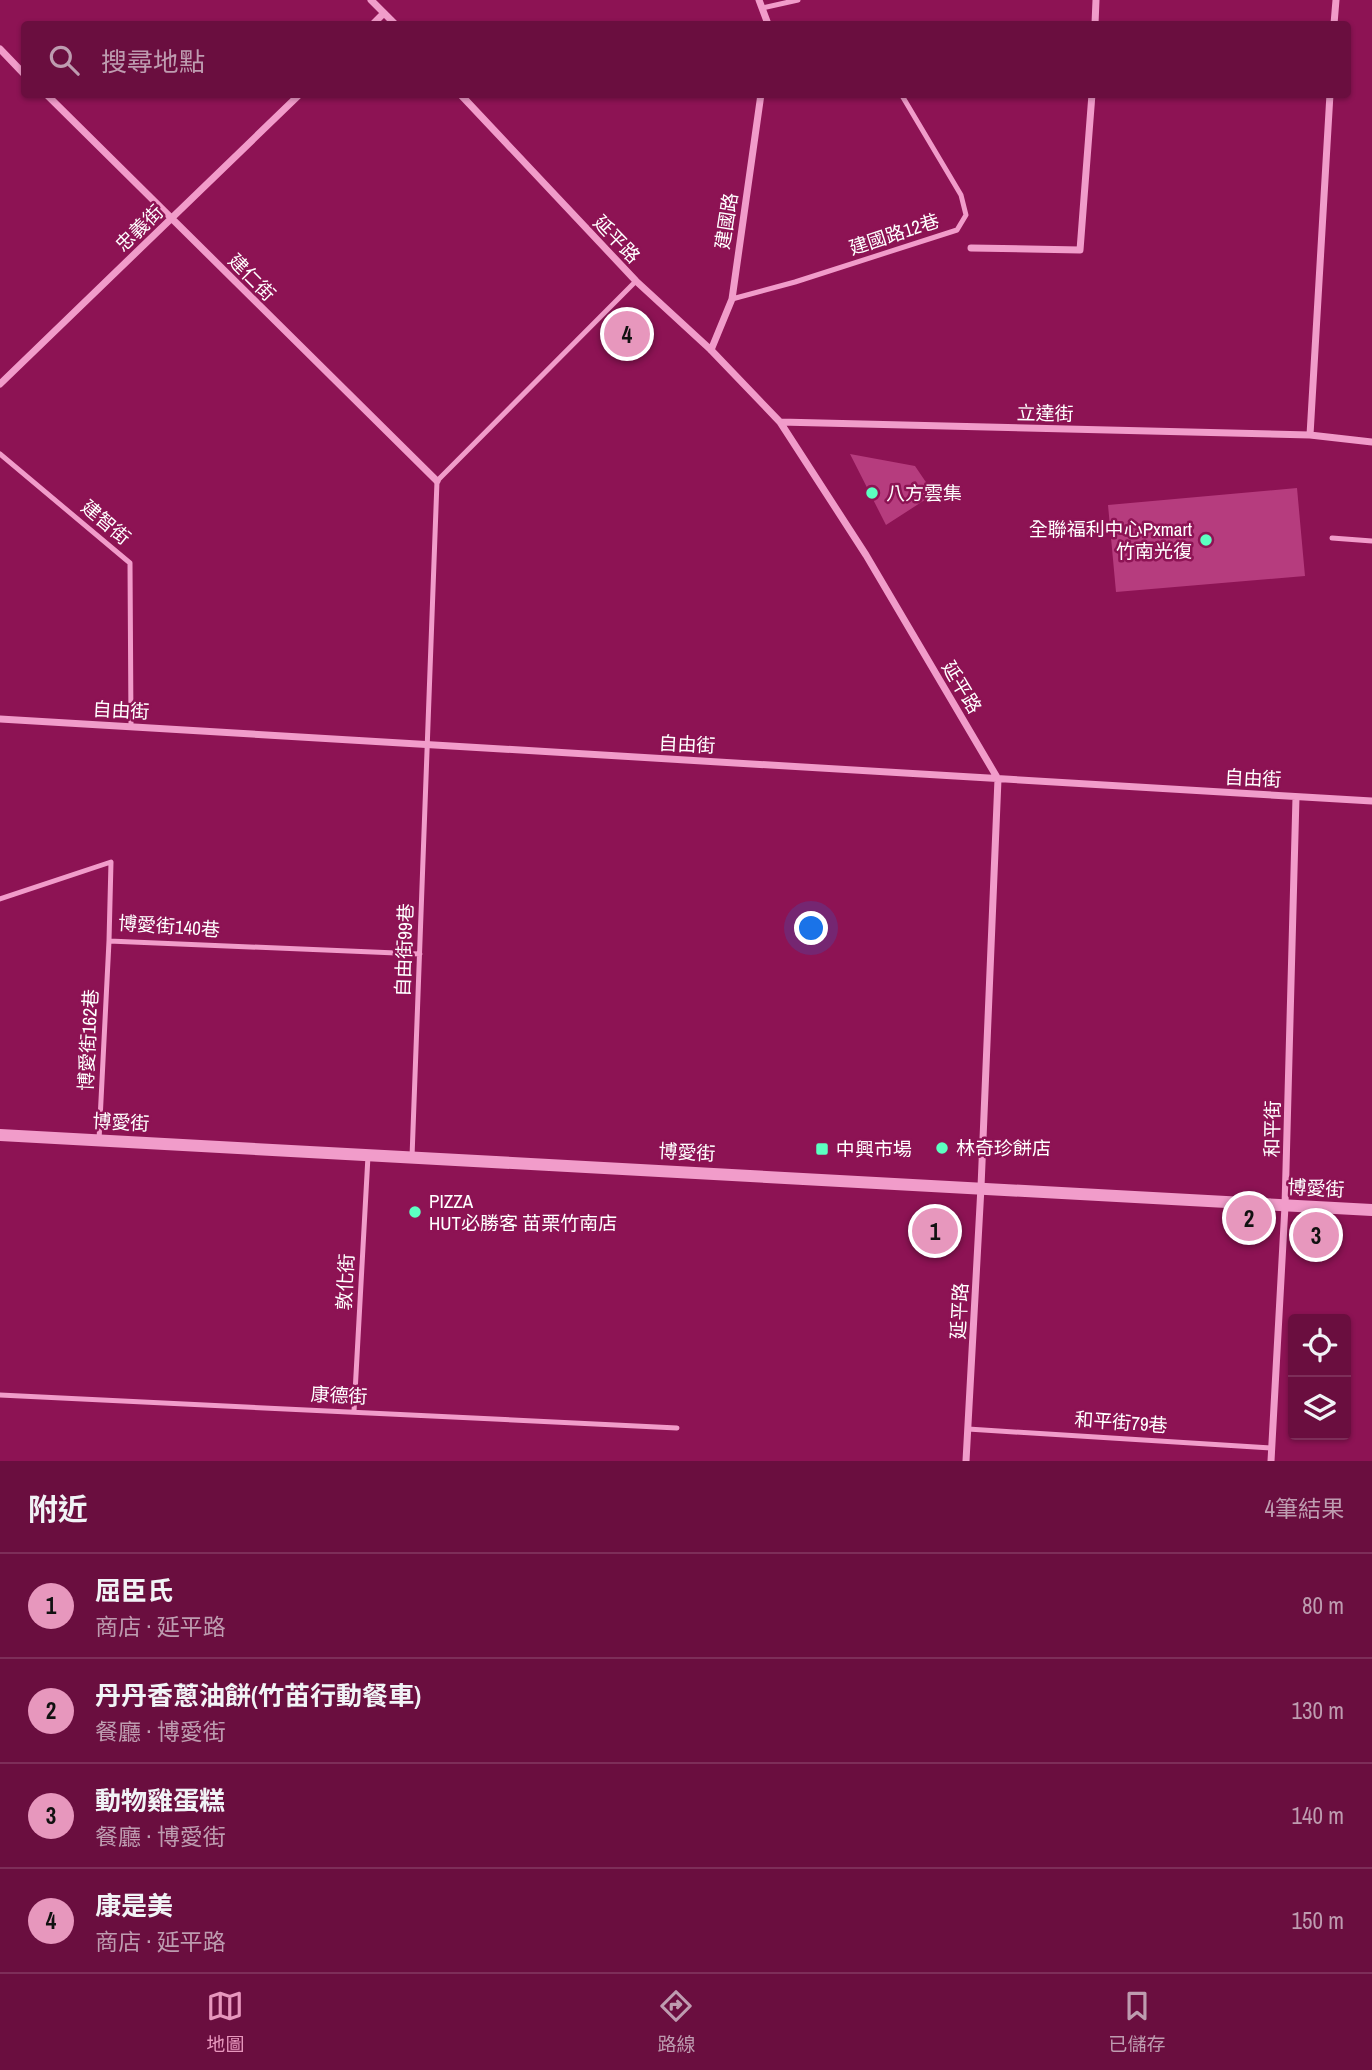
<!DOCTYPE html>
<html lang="zh-TW">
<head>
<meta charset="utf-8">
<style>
  body { margin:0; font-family:"Archivo Narrow","Noto Sans TC",sans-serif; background:#6f1746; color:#f1f3f6 }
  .controls { position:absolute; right:21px; bottom:21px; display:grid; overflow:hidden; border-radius:7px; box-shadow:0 2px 5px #0004 }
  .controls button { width:63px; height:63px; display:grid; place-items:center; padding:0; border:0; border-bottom:2px solid #7d2e59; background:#6a0e3f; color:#f1f3f6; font:35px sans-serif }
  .you { position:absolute; left:812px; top:929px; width:24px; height:24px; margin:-18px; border:5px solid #fff; border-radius:50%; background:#1a73e8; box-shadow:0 0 0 10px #1a73e833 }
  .badge { display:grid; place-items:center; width:46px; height:46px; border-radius:50%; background:#e797bd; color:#111; font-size:23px; font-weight:700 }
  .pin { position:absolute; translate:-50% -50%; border:4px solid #fff; box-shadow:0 2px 7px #0006 }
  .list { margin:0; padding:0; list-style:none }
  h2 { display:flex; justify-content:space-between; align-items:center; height:91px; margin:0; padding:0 28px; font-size:30px }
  h2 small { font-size:23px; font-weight:400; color:#be9cb0 }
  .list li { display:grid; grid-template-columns:46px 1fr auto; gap:21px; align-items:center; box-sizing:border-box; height:105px; padding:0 28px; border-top:2px solid #7d2e59 }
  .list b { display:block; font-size:26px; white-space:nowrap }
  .list p { margin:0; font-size:23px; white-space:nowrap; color:#be9cb0 }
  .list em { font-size:23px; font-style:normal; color:#be9cb0 }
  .icon { flex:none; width:38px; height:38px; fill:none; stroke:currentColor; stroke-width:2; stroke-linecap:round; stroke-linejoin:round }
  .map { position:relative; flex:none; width:1372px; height:1461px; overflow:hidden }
  .search { position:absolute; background:#6a0e3f; box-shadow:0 2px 5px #0004; left:21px; right:21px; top:21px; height:77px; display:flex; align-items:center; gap:18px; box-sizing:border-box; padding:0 24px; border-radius:7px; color:#be9cb0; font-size:26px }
  .sheet { height:511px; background:#6a0e3f }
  nav { display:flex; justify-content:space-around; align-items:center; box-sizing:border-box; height:98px; border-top:2px solid #7d2e59; background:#6a0e3f; font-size:19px; color:#be9cb0 }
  nav a { display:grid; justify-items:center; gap:4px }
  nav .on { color:#e797bd }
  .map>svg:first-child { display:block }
</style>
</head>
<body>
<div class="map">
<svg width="1372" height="1461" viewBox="0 0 1372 1461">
  <rect width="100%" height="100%" fill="#8d1354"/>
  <path fill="#b63c7e" d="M850,454L915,466L934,494L886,525Z
    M1297,488L1305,576L1116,592L1108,505Z"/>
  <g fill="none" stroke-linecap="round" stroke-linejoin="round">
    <path stroke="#f19cca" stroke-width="5" d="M762,8L798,0
      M732,299L795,282L957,230L966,215L961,195L901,94
      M0,454L130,563L131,726
      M1332,538L1372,541
      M0,899L111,862L109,941L420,954
      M99,1140L109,941
      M412,1157L437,481L636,281
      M0,1395L677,1428
      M354,1411L368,1156
      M968,1429L1271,1448"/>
    <path stroke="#f19cca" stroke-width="7" d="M371,0L395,24
      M759,0L768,24
      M373,24L384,13
      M1095,24L1096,0
      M1334,24L1336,0
      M0,49L24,74
      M46,94L437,481
      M460,94L636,281L711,350L780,422L866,555L998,779L981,1187L966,1461
      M971,248L1080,250L1092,94
      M711,350L732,299L761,94
      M0,384L300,94
      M780,422L1310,435L1372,442
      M1310,435L1330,94
      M0,719L1372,801
      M1271,1461L1285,1206L1296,797"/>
    <path stroke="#f19cca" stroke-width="12" d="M0,1135L1372,1210"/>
  </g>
  <g fill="#5cffc1" stroke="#8d1354" stroke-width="2.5">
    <circle cx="872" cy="493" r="7"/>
    <circle cx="1206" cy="540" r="7"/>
    <circle cx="942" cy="1148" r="7"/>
    <rect x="815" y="1142" width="14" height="14" rx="3.5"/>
    <circle cx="415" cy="1212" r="7"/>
  </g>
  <g text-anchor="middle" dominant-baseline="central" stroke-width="5" stroke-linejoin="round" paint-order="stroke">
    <g font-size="19" fill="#fff" stroke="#8d1354">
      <text transform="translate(726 221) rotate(-81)">建國路</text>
      <text transform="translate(139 228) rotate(-44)">忠義街</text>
      <text transform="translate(894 234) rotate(-18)">建國路12巷</text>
      <text transform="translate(617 239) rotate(46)">延平路</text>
      <text transform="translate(252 277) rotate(45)">建仁街</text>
      <text transform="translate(1045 413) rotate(1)">立達街</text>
      <text transform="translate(106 522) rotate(40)">建智街</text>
      <text transform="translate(962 687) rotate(59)">延平路</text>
      <text transform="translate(121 710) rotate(3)">自由街</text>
      <text transform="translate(687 744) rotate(3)">自由街</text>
      <text transform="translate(1253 778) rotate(3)">自由街</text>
      <text transform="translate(169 926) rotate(4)">博愛街140巷</text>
      <text transform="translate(404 950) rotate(-88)">自由街99巷</text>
      <text transform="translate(88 1040) rotate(-87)">博愛街162巷</text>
      <text transform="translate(121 1122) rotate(3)">博愛街</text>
      <text transform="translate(1272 1129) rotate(-89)">和平街</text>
      <text transform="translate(687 1152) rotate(3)">博愛街</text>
      <text transform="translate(1316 1188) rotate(3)">博愛街</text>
      <text transform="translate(345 1282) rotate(-87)">敦化街</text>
      <text transform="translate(959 1311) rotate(-87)">延平路</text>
      <text transform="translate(339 1395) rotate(3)">康德街</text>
      <text transform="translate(1121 1422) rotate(4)">和平街79巷</text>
    </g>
    <g font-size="19" fill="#fff" stroke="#8d1354" text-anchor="start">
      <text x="886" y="493">八方雲集</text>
      <text x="1192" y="529" text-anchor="end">全聯福利中心Pxmart<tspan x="1192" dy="22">竹南光復</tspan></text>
      <text x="956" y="1148">林奇珍餅店</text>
      <text x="836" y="1149">中興市場</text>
      <text x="429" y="1201">PIZZA<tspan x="429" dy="22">HUT必勝客 苗栗竹南店</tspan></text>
    </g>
  </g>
</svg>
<div class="controls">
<button><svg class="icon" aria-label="locate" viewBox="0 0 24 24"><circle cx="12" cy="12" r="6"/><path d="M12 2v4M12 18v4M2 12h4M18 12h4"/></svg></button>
<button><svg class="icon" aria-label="layers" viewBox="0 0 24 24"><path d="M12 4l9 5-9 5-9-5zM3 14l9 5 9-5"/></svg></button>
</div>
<div class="you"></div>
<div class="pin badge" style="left:935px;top:1231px">1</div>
<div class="pin badge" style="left:1249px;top:1218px">2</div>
<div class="pin badge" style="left:1316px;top:1235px">3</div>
<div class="pin badge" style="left:627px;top:334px">4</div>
<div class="search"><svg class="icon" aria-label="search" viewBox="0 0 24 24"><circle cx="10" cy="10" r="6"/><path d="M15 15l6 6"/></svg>搜尋地點</div>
</div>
<section class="sheet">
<h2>附近<small>4筆結果</small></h2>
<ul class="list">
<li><span class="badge">1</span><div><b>屈臣氏</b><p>商店 · 延平路</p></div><em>80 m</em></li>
<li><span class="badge">2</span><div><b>丹丹香蔥油餅(竹苖行動餐車)</b><p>餐廳 · 博愛街</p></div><em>130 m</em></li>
<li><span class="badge">3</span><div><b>動物雞蛋糕</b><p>餐廳 · 博愛街</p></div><em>140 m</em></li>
<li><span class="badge">4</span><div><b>康是美</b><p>商店 · 延平路</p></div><em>150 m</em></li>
</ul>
</section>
<nav>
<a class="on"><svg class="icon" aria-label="map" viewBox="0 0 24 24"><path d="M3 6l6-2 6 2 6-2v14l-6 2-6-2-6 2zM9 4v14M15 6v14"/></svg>地圖</a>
<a><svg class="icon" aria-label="directions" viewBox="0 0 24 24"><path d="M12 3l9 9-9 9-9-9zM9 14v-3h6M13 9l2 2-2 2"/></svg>路線</a>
<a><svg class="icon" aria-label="saved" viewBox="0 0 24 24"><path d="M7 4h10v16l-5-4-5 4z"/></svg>已儲存</a>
</nav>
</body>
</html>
